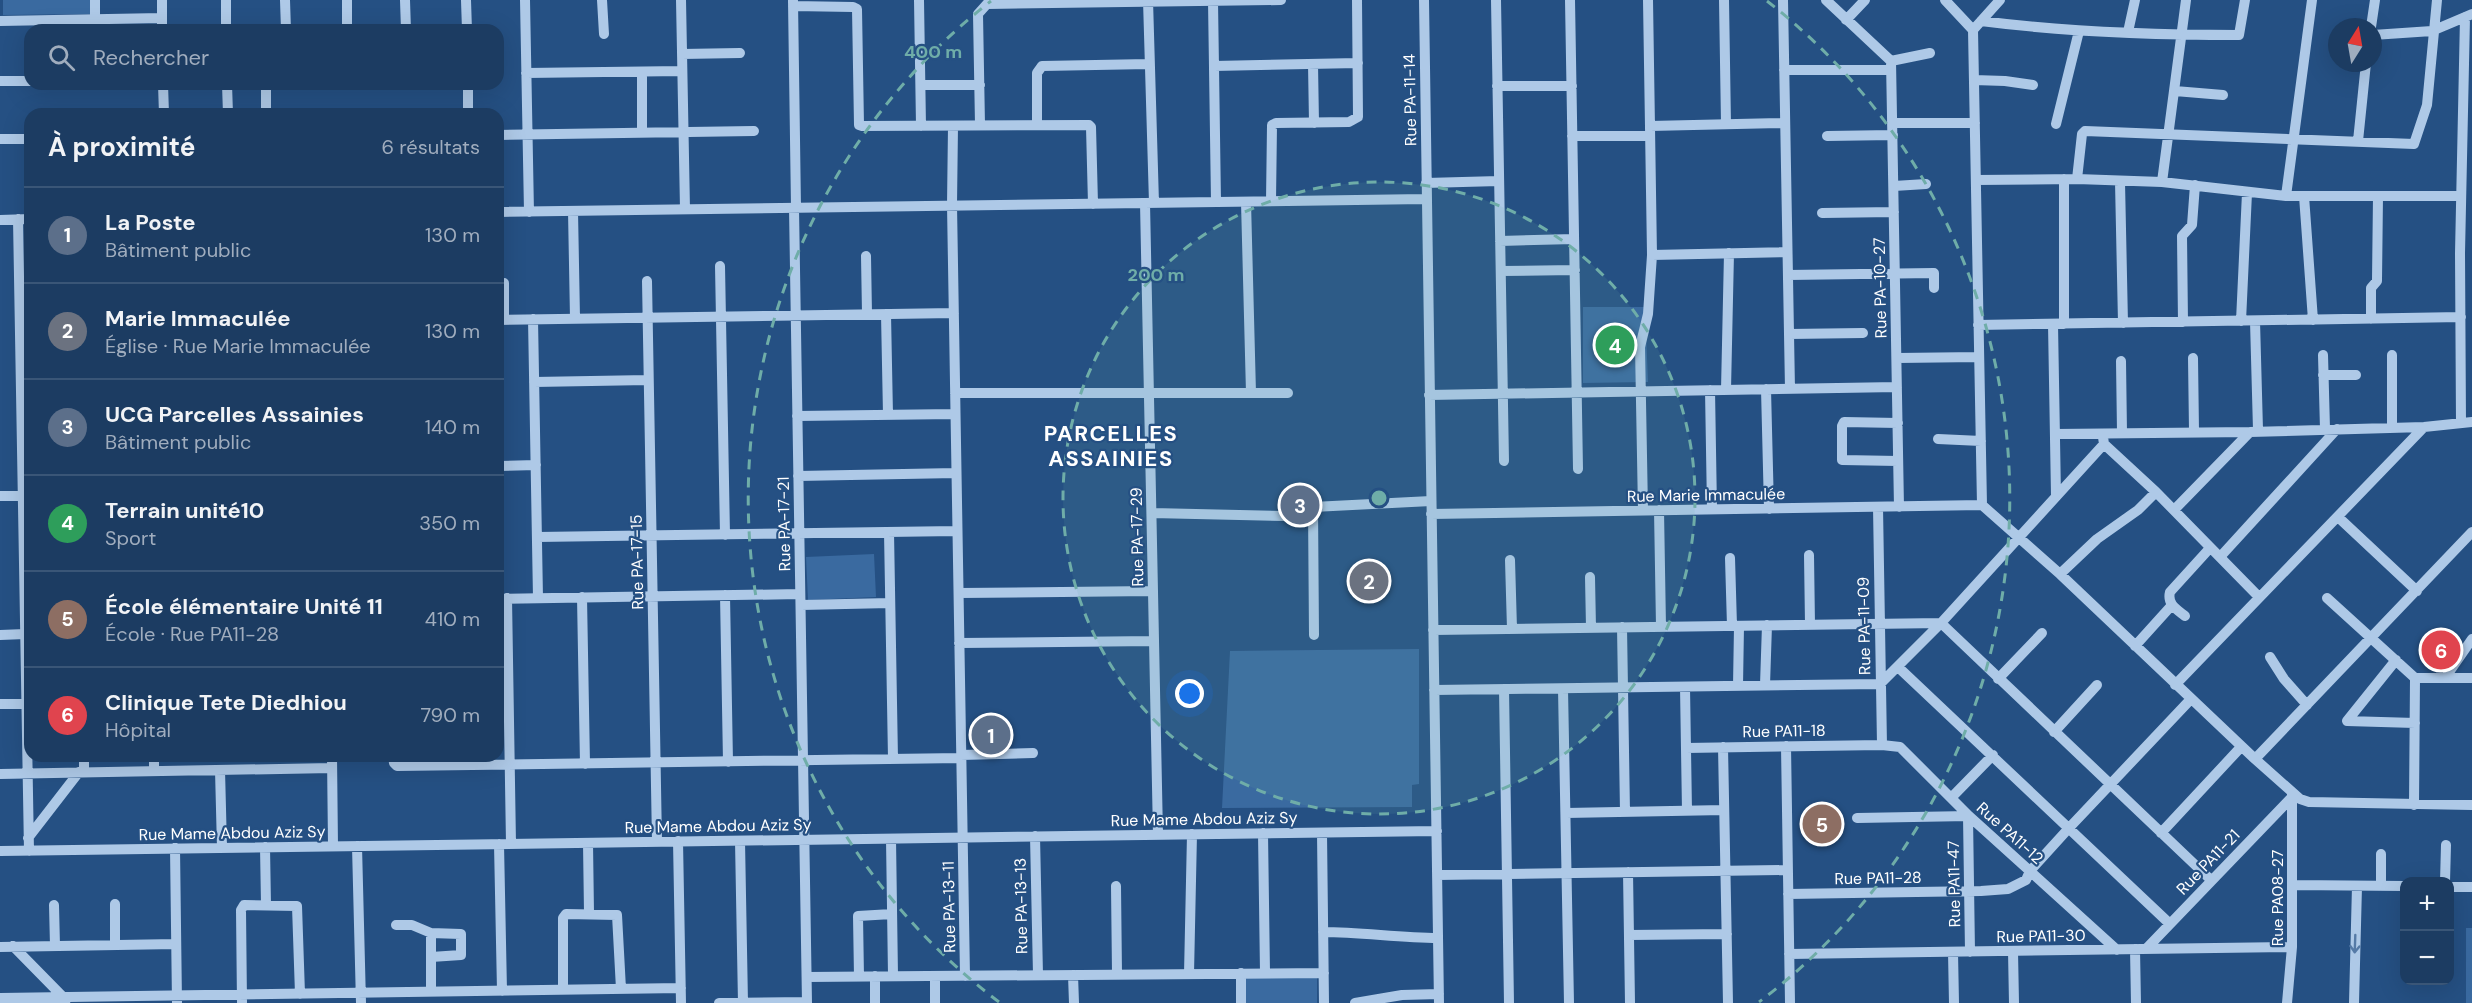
<!DOCTYPE html>
<html lang="fr">
<head>
<meta charset="utf-8">
<style>
  body { margin:0; font-family:"DM Sans",sans-serif; background:#254368; color:#f1f3f6 }
  .controls { position:absolute; right:18px; bottom:18px; display:grid; overflow:hidden; border-radius:12px; box-shadow:0 6px 24px #0002 }
  .controls button { width:54px; height:54px; display:grid; place-items:center; padding:0; border:0; border-bottom:2px solid #3a5677; background:#1c3c62; color:#f1f3f6; font:30px sans-serif }
  .compass { position:absolute; left:2328px; top:18px; width:54px; height:54px; border-radius:50%; background:#1c3c62; box-shadow:0 6px 24px #0002; rotate:11deg }
  .you { position:absolute; left:1190px; top:694px; width:21px; height:21px; margin:-15px; border:4px solid #fff; border-radius:50%; background:#1a73e8; box-shadow:0 0 0 9px #1a73e833 }
  .badge { display:grid; place-items:center; width:39px; height:39px; border-radius:50%; background:#f1ca73; color:#fff; font-size:20px; font-weight:700 }
  .pin { position:absolute; translate:-50% -50%; border:3px solid #fff; box-shadow:0 2px 6px #0006 }
  .list { margin:0; padding:0; list-style:none }
  h2 { display:flex; justify-content:space-between; align-items:center; height:78px; margin:0; padding:0 24px; font-size:26px }
  h2 small { font-size:20px; font-weight:400; color:#a0adbe }
  .list li { display:grid; grid-template-columns:39px 1fr auto; gap:18px; align-items:center; box-sizing:border-box; height:96px; padding:0 24px; border-top:2px solid #3a5677 }
  .list b { display:block; font-size:22px; white-space:nowrap }
  .list p { margin:0; font-size:20px; white-space:nowrap; color:#a0adbe }
  .list em { font-size:20px; font-style:normal; color:#a0adbe }
  .icon { flex:none; width:33px; height:33px; fill:none; stroke:currentColor; stroke-width:2; stroke-linecap:round; stroke-linejoin:round }
  .map { position:relative; flex:none; width:2472px; height:1003px; overflow:hidden }
  .search { position:absolute; background:#1c3c62; box-shadow:0 6px 24px #0002; left:24px; top:24px; width:480px; height:66px; display:flex; align-items:center; gap:15px; box-sizing:border-box; padding:0 21px; border-radius:18px; color:#a0adbe; font-size:22px }
  .panel { position:absolute; background:#1c3c62; box-shadow:0 6px 24px #0002; left:24px; top:108px; width:480px; height:654px; border-radius:18px }
  .map>svg:first-child { display:block }
</style>
</head>
<body>
<div class="map">
<svg width="2472" height="1003" viewBox="0 0 2472 1003">
  <rect width="100%" height="100%" fill="#255083"/>
  <path fill="#3a6aa0" d="M3,0H92V14L3,15Z
    M1583,307H1645L1648,382L1583,383Z
    M874,554L876,597L808,600L806,557Z
    M1419,649V784L1412,785V807L1222,808L1230,651Z
    M2466,928H2472V1003H2466Z
    M1317,975V1003H1243V976Z"/>
  <g fill="none" stroke-linecap="round" stroke-linejoin="round">
    <path stroke="#aec9e7" stroke-width="10" d="M95,0V19
      M162,0V30
      M226,0V30
      M285,0L286,30
      M347,0V30
      M405,0L406,30
      M466,0L467,30
      M525,0L529,212
      M602,0L604,34
      M681,0L685,209
      M919,0L921,126
      M1148,0L1154,203
      M1424,0L1439,1003
      M1496,0L1504,461
      M1570,0L1578,469
      M1724,0L1726,124
      M1783,0L1790,389
      M1826,0L1891,61L1899,507
      M1945,0L1973,30
      M2000,0L1973,30L1982,505L2060,574L2255,759L2300,799L2309,802L2472,805
      M793,1L796,208
      M1213,1L1216,202
      M793,6L853,7L857,9L859,125L862,126L1089,125L1091,127L1093,204
      M1846,20L1865,0
      M0,21L162,18
      M1981,21C2066,32 2153,35 2239,35L2245,0
      M2371,27L2375,0
      M2128,32L2135,0
      M2373,35L2432,31L2472,14
      M682,54L740,53
      M1891,61L1930,53
      M1313,64L1314,123
      M1214,66L1358,63
      M1784,70H1891
      M642,72V133
      M526,73L682,71
      M1974,80L2005,81L2033,85
      M0,81H30
      M163,84L164,114
      M227,84L228,114
      M266,84V114
      M468,84V114
      M921,85H980
      M1497,86H1572
      M2175,91L2223,95
      M1892,123H1975
      M2056,124L2079,31
      M980,125L978,14L987,4L1281,0
      M1037,125V73L1042,66L1149,64
      M953,126L952,205L965,976
      M1650,126L1785,123
      M498,135L754,131
      M1572,136H1650
      M1827,136L1893,135
      M0,139H30
      M2358,141L2366,63
      M2064,179V324
      M2077,179L2082,134L2085,131L2414,144L2427,105L2437,0
      M1976,180L2077,179L2162,182L2286,196H2461
      M2120,182L2123,323
      M2162,182L2186,0
      M1426,183L1499,181
      M1894,186L1926,184
      M2286,196L2312,0
      M2304,196L2313,320
      M1271,201L1272,125L1276,123L1349,122L1358,117L1357,0
      M1246,202L1251,393
      M1145,203L1158,835
      M794,208L807,1003
      M573,211L575,318
      M498,212L1425,199
      M1822,213L1894,212
      M18,219L29,851
      M0,220L30,219
      M1500,241L1574,239
      M1652,255L1787,252
      M866,256L867,314
      M720,266L725,535
      M1501,271L1575,270
      M1788,275L1934,273V288
      M647,281L657,842
      M504,283V319
      M886,314L888,415
      M533,319L538,598
      M2371,319V288L2377,281L2378,196
      M498,320L954,313
      M2241,321L2247,193
      M2255,321L2258,430
      M2183,322L2182,236L2192,225L2195,185
      M2053,324L2056,496
      M1978,325L2461,317
      M1789,334L1863,333
      M2323,355L2325,429
      M2392,355V428
      M1897,358L1979,357
      M2193,358L2194,431
      M2121,361L2122,433
      M2323,375H2356
      M534,382L648,380
      M1766,389L1769,509
      M1710,390L1712,509
      M1726,390L1729,253
      M955,393H1288
      M1429,395L1897,387
      M797,416L955,414
      M1898,423L1844,422L1842,426V460L1898,461
      M2461,423L2460,253L2465,17
      M2055,434L2250,432L2424,427L2472,422
      M2103,437L2104,444L2156,492L2259,597
      M1938,439L1981,441
      M498,466L536,465
      M798,476L956,473
      M0,496H23
      M1313,507L1431,501
      M1878,507L1882,745
      M1643,510L1640,347L1648,314L1652,255L1648,0
      M1659,510L1661,627
      M2174,510L2250,432
      M1152,513L1284,516L1296,514L1313,507L1314,635
      M1431,514L1982,505
      M2338,517L2417,591
      M889,532L893,759
      M537,537L957,531
      M1809,555L1810,625
      M2220,557L2337,429
      M1730,558L1732,626
      M1510,560L1512,629
      M2060,574L2097,539L2138,510L2156,492
      M1590,577L1591,628
      M959,593L1153,591
      M725,595L728,762
      M582,597L585,764
      M507,598L511,844
      M2327,598L2415,678H2472
      M498,599L800,594
      M801,605L890,603
      M2185,616C2176,609 2167,604 2170,592L2210,548
      M1622,627L1625,812
      M1433,630L1941,623L2211,880
      M0,635L25,634
      M959,643L1154,641
      M2135,646L2172,605
      M2270,657L2284,679L2307,705
      M2396,660L2347,721L2415,723
      M1898,667L2170,924
      M2445,678L2472,639
      M1998,679L2042,633
      M1765,685L1767,625
      M2175,685L2424,427
      M1738,686L1739,626
      M1685,687L1687,811
      M1504,689L1509,1003
      M1563,689L1569,1003
      M1434,690L1880,684L1941,623L2104,444
      M0,704H26
      M2054,732L2097,685
      M1786,746L1790,1003
      M1723,747L1728,1003
      M1686,748L1882,745L1900,747L1969,816L2117,950
      M961,755L1033,753
      M84,756V772
      M154,756V771
      M332,756L333,846
      M393,756L394,763L397,766L961,758
      M2255,759L2472,532
      M220,770L222,848
      M0,774L332,768
      M1951,798L1993,755
      M2414,805L2415,678
      M1566,813L1724,810
      M1968,816L1970,952
      M1857,818L1969,816
      M1263,833L1265,973
      M1322,833L1324,1003
      M2161,833L2241,747
      M1035,836L1038,975
      M28,838L79,772
      M891,839L893,976
      M678,841L681,1003
      M740,841L743,1003
      M588,843L589,913
      M499,844L502,991
      M357,846L361,1003
      M265,847L266,905
      M175,848L177,1003
      M0,851L1437,831
      M1628,872L1630,1003
      M1437,875L1788,870
      M2445,882L2446,845
      M2293,885L2404,886
      M1116,886L1117,974
      M2381,886V854
      M2450,887H2472
      M1788,894L1981,891L2008,889L2026,880L2030,871L2069,828L2191,699
      M115,904V945
      M54,905L55,946
      M396,925H412L431,933L461,934V955L431,957
      M1323,932C1362,932 1399,938 1438,938
      M431,933V992
      M1629,935L1727,934
      M13,946L66,1000
      M0,947L176,944
      M2135,949L2136,1003
      M2146,949L2292,797
      M2013,951L2014,1003
      M1953,952L1954,1003
      M1789,954L2292,947
      M1241,973V1003
      M1189,974L1192,834
      M1073,975L1074,1003
      M875,976V1003
      M935,976V1003
      M807,977L1324,973
      M859,977L858,916L892,914
      M563,990V918L566,914L617,915L621,989
      M0,998L681,988
      M242,1003L241,910L244,905L297,906L300,994
      M719,1003L807,1002
      M1355,1003L1402,995L1439,994
      M2287,1003L2292,947V794
      M2354,1003L2357,886"/>
  </g>
  <defs><path id="oneway-shaft" d="M-6 0H5M1.5-3L5.5 0L1.5 3" fill="none" stroke-width="1.6" stroke-linecap="round" stroke-linejoin="round" transform="scale(1.5)"/></defs>
  <use stroke="#557aa6" href="#oneway-shaft" transform="translate(2355 944) rotate(92)"/>
  <circle cx="1379" cy="498" r="316" fill="#6fada8" fill-opacity=".12"/>
  <g fill="none" stroke="#6fada8" stroke-width="3" stroke-dasharray="10 8">
    <circle cx="1379" cy="498" r="316"/>
    <path d="M999 1002A631 631 0 0 1 991 1M1767 1A631 631 0 0 1 1759 1002"/>
  </g>
  <g text-anchor="middle" dominant-baseline="central" stroke-width="4.5" stroke-linejoin="round" paint-order="stroke">
    <g font-size="16" fill="#fff" stroke="#255083">
      <text transform="translate(1410 100) rotate(-91)">Rue PA-11-14</text>
      <text transform="translate(1880 288) rotate(-91)">Rue PA-10-27</text>
      <text transform="translate(1706 495) rotate(-1)">Rue Marie Immaculée</text>
      <text transform="translate(784 524) rotate(-91)">Rue PA-17-21</text>
      <text transform="translate(1137 537) rotate(-91)">Rue PA-17-29</text>
      <text transform="translate(637 562) rotate(-91)">Rue PA-17-15</text>
      <text transform="translate(1864 626) rotate(-91)">Rue PA-11-09</text>
      <text transform="translate(1784 731) rotate(-1)">Rue PA11-18</text>
      <text transform="translate(1204 819) rotate(-1)">Rue Mame Abdou Aziz Sy</text>
      <text transform="translate(718 826) rotate(-1)">Rue Mame Abdou Aziz Sy</text>
      <text transform="translate(232 833) rotate(-1)">Rue Mame Abdou Aziz Sy</text>
      <text transform="translate(2010 833) rotate(42)">Rue PA11-12</text>
      <text transform="translate(2208 862) rotate(-46)">Rue PA11-21</text>
      <text transform="translate(1878 878) rotate(-1)">Rue PA11-28</text>
      <text transform="translate(1954 884) rotate(-91)">Rue PA11-47</text>
      <text transform="translate(2277 898) rotate(-90)">Rue PA08-27</text>
      <text transform="translate(1021 906) rotate(-91)">Rue PA-13-13</text>
      <text transform="translate(949 907) rotate(-91)">Rue PA-13-11</text>
      <text transform="translate(2041 936) rotate(-1)">Rue PA11-30</text>
    </g>
    <g font-size="22" font-weight="bold" letter-spacing="1.5" fill="#fff" stroke="#255083">
      <text x="1111" y="433">PARCELLES<tspan x="1111" dy="25">ASSAINIES</tspan></text>
    </g>
  </g>
  <circle cx="1379" cy="498" r="9" fill="#6fada8" stroke="#255083" stroke-width="3"/>
  <g font-size="18" text-anchor="middle" font-weight="bold" fill="#6fada8" stroke="#255083" stroke-width="4.5" stroke-linejoin="round" paint-order="stroke">
    <text x="933" y="58">400 m</text>
    <text x="1156" y="281">200 m</text>
  </g>
</svg>
<div class="controls">
<button>+</button>
<button>−</button>
</div>
<svg class="compass" viewBox="-18 -18 36 36"><path d="M0-13l5 13h-10z" fill="#e53935"/><path d="M0 13l5-13h-10z" fill="#a0adbe"/></svg>
<div class="you"></div>
<div class="pin badge" style="left:991px;top:735px;background:#5c6f8a">1</div>
<div class="pin badge" style="left:1369px;top:581px;background:#6b7280">2</div>
<div class="pin badge" style="left:1300px;top:505px;background:#5c6f8a">3</div>
<div class="pin badge" style="left:1615px;top:345px;background:#2e9e5b">4</div>
<div class="pin badge" style="left:1822px;top:824px;background:#8d6e63">5</div>
<div class="pin badge" style="left:2441px;top:650px;background:#e0444e">6</div>
<div class="search"><svg class="icon" aria-label="search" viewBox="0 0 24 24"><circle cx="10" cy="10" r="6"/><path d="M15 15l6 6"/></svg>Rechercher</div>
<section class="panel">
<h2>À proximité<small>6 résultats</small></h2>
<ul class="list">
<li><span class="badge" style="background:#5c6f8a">1</span><div><b>La Poste</b><p>Bâtiment public</p></div><em>130 m</em></li>
<li><span class="badge" style="background:#6b7280">2</span><div><b>Marie Immaculée</b><p>Église · Rue Marie Immaculée</p></div><em>130 m</em></li>
<li><span class="badge" style="background:#5c6f8a">3</span><div><b>UCG Parcelles Assainies</b><p>Bâtiment public</p></div><em>140 m</em></li>
<li><span class="badge" style="background:#2e9e5b">4</span><div><b>Terrain unité10</b><p>Sport</p></div><em>350 m</em></li>
<li><span class="badge" style="background:#8d6e63">5</span><div><b>École élémentaire Unité 11</b><p>École · Rue PA11-28</p></div><em>410 m</em></li>
<li><span class="badge" style="background:#e0444e">6</span><div><b>Clinique Tete Diedhiou</b><p>Hôpital</p></div><em>790 m</em></li>
</ul>
</section>
</div>
</body>
</html>
